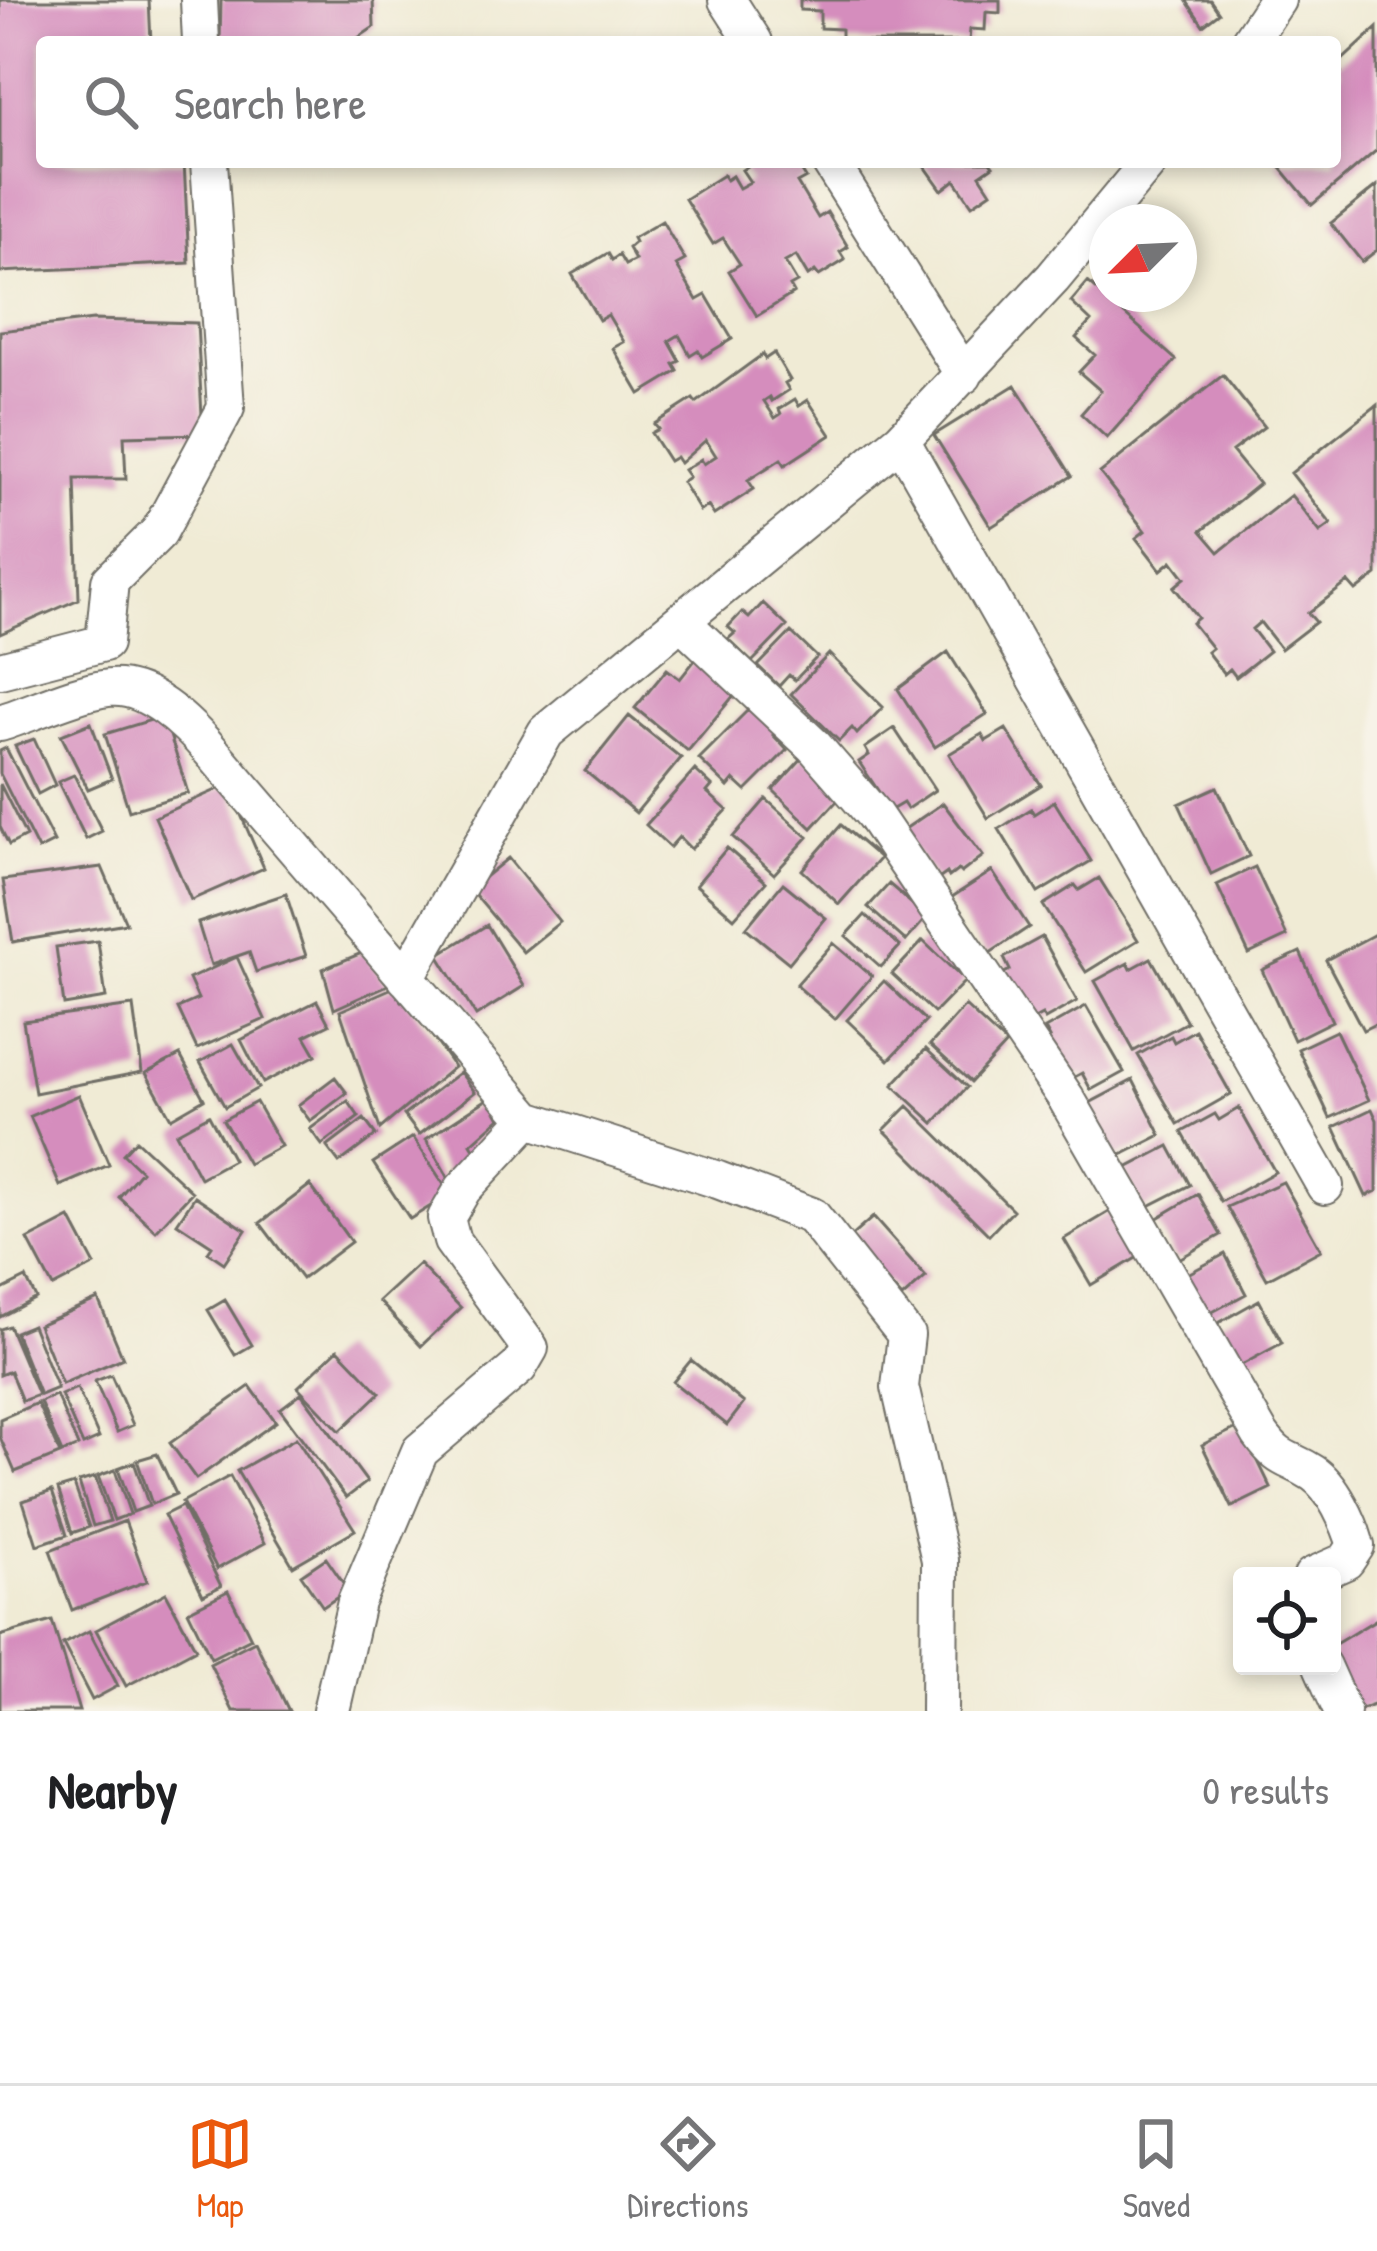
<!DOCTYPE html>
<html lang="en">
<head>
<meta charset="utf-8">
<style>
  body { margin:0; font-family:"Patrick Hand",sans-serif; background:#f6f6f6; color:#202124 }
  .controls { position:absolute; right:36px; bottom:36px; display:grid; overflow:hidden; border-radius:12px; box-shadow:0 6px 18px #0003 }
  .controls button { width:108px; height:108px; display:grid; place-items:center; padding:0; border:0; border-bottom:3px solid #e0e0e0; background:#fff; color:#202124; font:60px sans-serif }
  .compass { position:absolute; left:1089px; top:204px; width:108px; height:108px; border-radius:50%; background:#fff; box-shadow:0 6px 18px #0003; rotate:246deg }
  .list { margin:0; padding:0; list-style:none }
  h2 { display:flex; justify-content:space-between; align-items:center; height:156px; margin:0; padding:0 48px; font-size:51px }
  h2 small { font-size:39px; font-weight:400; color:#757577 }
  .icon { flex:none; width:66px; height:66px; fill:none; stroke:currentColor; stroke-width:2; stroke-linecap:round; stroke-linejoin:round }
  .map { position:relative; flex:none; width:1377px; height:1711px; overflow:hidden }
  .search { position:absolute; background:#fff; box-shadow:0 6px 18px #0003; left:36px; right:36px; top:36px; height:132px; display:flex; align-items:center; gap:30px; box-sizing:border-box; padding:0 42px; border-radius:12px; color:#757577; font-size:45px }
  .sheet { height:372px; background:#fff }
  nav { display:flex; justify-content:space-around; align-items:center; box-sizing:border-box; height:168px; border-top:3px solid #e0e0e0; background:#fff; font-size:33px; color:#757577 }
  nav a { display:grid; justify-items:center; gap:6px }
  nav .on { color:#ea580c }
  .map>svg:first-child { display:block }
</style>
</head>
<body>
<div class="map">
<svg width="1377" height="1711" viewBox="0 0 1377 1711">
  <rect width="100%" height="100%" fill="#f7f3e8"/>
  <filter id="ink" filterUnits="userSpaceOnUse"><feTurbulence type="fractalNoise" baseFrequency=".00833" numOctaves="2"/><feDisplacementMap in="SourceGraphic" scale="24" xChannelSelector="R" yChannelSelector="G"/><feConvolveMatrix kernelMatrix="1 2 1 2 8 2 1 2 1" color-interpolation-filters="sRGB"/></filter>
  <filter id="wash" filterUnits="userSpaceOnUse"><feTurbulence type="fractalNoise" baseFrequency=".004" numOctaves="4" result="noise"/><feDisplacementMap in="SourceGraphic" scale="48" xChannelSelector="R" yChannelSelector="G"/><feGaussianBlur stdDeviation="2.7" result="paint"/><feColorMatrix in="noise" values="0 0 0 0 0 0 0 0 0 0 0 0 0 0 0 0 0 1.4 0 .05"/><feComposite in="paint" operator="in"/></filter>
  <g filter="url(#wash)">
    <rect width="100%" height="100%" fill="#f0ebd5"/>
    <g id="blocks">
      <path fill="#d58dbd" d="M0,0H149L151,42H42V162H184L189,263L0,272Z
        M221,0H373L374,27L352,42H220Z
        M800,0H1000V13L986,12L985,30L970,29L969,42H841V29L820,28V11L800,10Z
        M1186,0H1210L1219,13L1203,25Z
        M1377,28V150L1312,205L1276,162H1335V77L1341,72L1336,66Z
        M745,162H796L806,178L797,183L818,218L827,212L848,247L840,252L845,260L819,276L815,271L808,276L796,256L785,262L797,282L790,286L794,293L757,316L729,271L740,264L723,238L713,244L685,199L723,175L726,180L732,176L739,188L750,182L742,170L748,166Z
        M922,162H990L993,166L980,175L991,192L972,205L955,180L942,190Z
        M1377,186V250L1362,262L1331,223Z
        M662,221L685,260L676,265L697,300L706,295L732,339L702,357L698,350L690,355L679,335L669,341L680,361L674,364L678,371L640,394L613,348L624,342L608,315L599,320L572,274L608,253L612,260L619,255L625,265L635,260L628,248L635,242L633,238Z
        M1088,282L1176,360L1107,438L1081,414L1101,391L1079,372L1095,355L1076,338L1091,321L1071,302Z
        M93,320L197,323L203,434L124,436L126,479H75L79,599L0,634V331Z
        M774,353L790,380L785,383L789,390L772,401L770,397L764,401L775,418L781,414L779,409L795,399L799,406L808,400L831,435L785,465L781,459L748,480L754,489L714,515L708,506L700,511L682,482L689,477L684,470L701,459L704,464L716,456L706,440L680,463L676,457L669,461L651,433L658,429L654,424L693,399L696,403L763,354L765,359Z
        M1223,375L1264,427L1232,451L1259,484L1201,531L1219,552L1291,495L1320,532L1331,524L1291,473L1377,405V575L1356,591L1348,582L1308,613L1316,622L1281,649L1260,622L1252,629L1269,651L1236,677L1230,669L1224,674L1207,652L1212,648L1192,623L1198,618L1174,587L1185,578L1172,561L1161,570L1136,538L1145,531L1100,473Z
        M1015,385L1072,476L991,527L934,435Z
        M763,603L787,626L752,662L728,639L735,633L728,627L742,612L749,618Z
        M791,632L817,657L795,680L789,675L779,686L758,666Z
        M948,652L987,714L935,747L898,689Z
        M829,654L883,707L857,734L852,728L839,741L791,694Z
        M699,655L740,688L688,751L635,708L667,669L680,679Z
        M753,705L778,730L773,735L787,750L746,791L734,780L728,787L699,759Z
        M164,716L188,793L129,811L105,734Z
        M629,716L681,758L636,813L585,771Z
        M91,723L112,779L88,789L61,735Z
        M894,728L935,790L907,809L903,803L891,810L859,762L869,755L865,748Z
        M1006,729L1041,785L988,818L949,754L982,734L986,741Z
        M34,739L55,785L38,794L15,746Z
        M6,748L54,842L38,850L0,774V751Z
        M805,755L845,792L812,828L773,790Z
        M695,770L712,786L707,792L727,810L691,849L679,837L670,847L646,825Z
        M74,775L102,831L86,839L58,782Z
        M0,784L26,836L9,845L0,827Z
        M228,785L264,868L191,900L155,817Z
        M1217,787L1249,856L1211,874L1179,804Z
        M766,799L808,837L774,874L733,837Z
        M1054,801L1091,861L1038,893L999,829L1031,809L1034,814Z
        M943,803L983,856L961,873L958,870L949,877L947,873L936,881L902,831Z
        M841,825L880,858L839,904L802,870Z
        M727,848L766,882L734,918L696,885Z
        M508,858L560,922L523,952L470,889Z
        M102,867L126,923L13,942L3,880Z
        M1255,867L1287,936L1249,954L1217,885Z
        M992,871L1029,927L987,955L949,899Z
        M1099,878L1138,940L1086,972L1043,905L1075,885L1079,890Z
        M783,883L826,918L789,963L746,928Z
        M889,884L927,917L906,941L868,907Z
        M286,894L306,956L256,972L249,952L211,965L198,923Z
        M865,915L900,946L881,967L846,936Z
        M487,925L524,986L476,1016L438,955Z
        M1377,933V1023L1363,1030L1326,960Z
        M1042,937L1077,1001L1045,1019L1042,1015L1025,1024L998,976L1010,970L1004,958Z
        M98,941L106,998L64,1005L56,947Z
        M923,941L965,981L934,1013L892,974Z
        M833,943L872,976L835,1019L796,985Z
        M364,952L388,985L334,1009L323,969Z
        M1300,952L1332,1021L1294,1040L1262,970Z
        M237,957L265,1019L197,1049L178,1008L198,999L189,979Z
        M1151,958L1187,1022L1134,1051L1095,981L1128,963L1131,969Z
        M884,981L926,1021L889,1060L847,1020Z
        M397,986L454,1067L380,1129L340,1011Z
        M317,1001L329,1024L305,1036L316,1055L263,1083L241,1040Z
        M133,1006L142,1072L35,1093L23,1021Z
        M965,1006L1006,1044L971,1082L930,1045Z
        M1086,1006L1124,1072L1091,1090L1082,1073L1067,1081L1044,1041L1050,1038L1045,1029Z
        M1195,1030L1231,1094L1178,1124L1138,1055L1171,1036L1174,1042Z
        M1336,1031L1369,1100L1330,1118L1298,1049Z
        M233,1044L258,1088L225,1107L200,1062Z
        M926,1049L967,1087L934,1123L893,1085Z
        M180,1055L204,1099L171,1118L146,1073Z
        M460,1072L475,1092L419,1135L404,1115Z
        M335,1077L347,1093L310,1121L298,1105Z
        M1133,1080L1161,1135L1114,1159L1086,1105Z
        M79,1095L109,1165L60,1186L30,1116Z
        M489,1098L500,1118L471,1144L481,1160L455,1189L426,1139Z
        M348,1101L359,1117L322,1145L310,1129Z
        M256,1102L281,1146L248,1164L223,1120Z
        M908,1106L1013,1210L989,1235L884,1130Z
        M1239,1108L1275,1172L1221,1202L1182,1132L1215,1114L1219,1120Z
        M1372,1109L1377,1120V1191L1366,1196L1334,1127Z
        M209,1115L233,1160L200,1178L176,1133Z
        M364,1119L376,1135L339,1163L327,1147Z
        M413,1137L450,1194L410,1219L373,1163Z
        M136,1140L192,1192L156,1231L119,1197L141,1171L123,1154Z
        M1169,1146L1190,1185L1143,1209L1123,1170Z
        M1283,1182L1321,1250L1267,1279L1227,1207Z
        M310,1185L351,1242L302,1279L260,1223Z
        M1198,1194L1221,1235L1177,1260L1154,1220Z
        M195,1196L246,1230L224,1263L208,1252L212,1246L177,1223Z
        M1116,1208L1143,1254L1091,1285L1064,1239Z
        M873,1217L926,1277L902,1298L886,1280L880,1285L849,1238Z
        M70,1218L95,1265L53,1287L28,1240Z
        M1225,1254L1246,1294L1203,1317L1182,1277Z
        M419,1264L461,1308L421,1346L379,1301Z
        M26,1278L36,1298L0,1317V1291Z
        M98,1299L123,1358L62,1384L38,1325Z
        M225,1300L252,1345L235,1355L208,1310Z
        M1259,1300L1282,1343L1236,1368L1213,1326Z
        M32,1325L57,1388L40,1395L15,1332Z
        M9,1326L38,1395L22,1401L10,1371L0,1375V1329Z
        M338,1349L380,1393L340,1431L298,1387Z
        M691,1360L744,1403L727,1425L673,1382Z
        M111,1375L133,1425L117,1432L95,1381Z
        M250,1386L276,1422L196,1479L170,1443Z
        M77,1388L99,1438L83,1445L61,1395Z
        M301,1393L367,1482L346,1498L280,1409Z
        M56,1395L78,1446L62,1453L40,1402Z
        M37,1403L60,1454L15,1472L0,1437V1419Z
        M1241,1426L1271,1488L1232,1507L1202,1445Z
        M296,1438L355,1530L293,1566L237,1471Z
        M157,1454L176,1494L152,1504L137,1460Z
        M134,1462L149,1506L133,1512L118,1468Z
        M115,1470L130,1514L114,1520L98,1476Z
        M230,1476L265,1543L217,1569L182,1502Z
        M95,1477L110,1521L93,1526L79,1482Z
        M74,1484L89,1527L72,1533L58,1489Z
        M52,1491L67,1535L37,1545L23,1501Z
        M182,1506L221,1586L203,1595L164,1515Z
        M125,1521L147,1581L72,1610L50,1550Z
        M326,1558L348,1590L323,1607L301,1575Z
        M228,1591L251,1638L211,1658L188,1611Z
        M166,1593L196,1649L126,1686L96,1630Z
        M1377,1619V1704L1356,1711L1332,1666V1646Z
        M52,1621L79,1711H0V1636Z
        M89,1631L118,1686L92,1700L63,1644Z
        M255,1641L289,1711H233L210,1664Z"/>
    </g>
  </g>
  <g filter="url(#ink)">
    <use href="#blocks" fill-opacity="0" stroke="#706e66" stroke-width="3"/>
    <g fill="none" stroke-linecap="round" stroke-linejoin="round">
      <g stroke="#706e66" stroke-width="40">
        <path id="minor" d="M199,0L201,42
          M727,0L754,42
          M1249,42L1277,0
          M830,162L964,375
          M901,440L1325,1186
          M682,622L814,746L874,815L1066,1098L1260,1434C1281,1463 1286,1456 1313,1473C1333,1486 1350,1524 1356,1546L1346,1561L1312,1576
          M0,670L104,643L110,581L159,532L226,408L209,162
          M0,723C32,713 76,692 109,688C148,684 188,724 211,751L528,1119L718,1180L812,1216L906,1335L900,1387L940,1560L939,1711
          M406,978L546,732L901,440L1053,278L1149,162
          M1322,1666L1342,1711
          M331,1711L356,1602L420,1451L519,1367L530,1348L452,1241L446,1218L463,1189L528,1119"/>
      </g>
      <use href="#minor" stroke="#fff" stroke-width="36"/>
    </g>
  </g>
</svg>
<div class="controls">
<button><svg class="icon" aria-label="locate" viewBox="0 0 24 24"><circle cx="12" cy="12" r="6"/><path d="M12 2v4M12 18v4M2 12h4M18 12h4"/></svg></button>
</div>
<svg class="compass" viewBox="-18 -18 36 36"><path d="M0-13l5 13h-10z" fill="#e53935"/><path d="M0 13l5-13h-10z" fill="#757577"/></svg>
<div class="search"><svg class="icon" aria-label="search" viewBox="0 0 24 24"><circle cx="10" cy="10" r="6"/><path d="M15 15l6 6"/></svg>Search here</div>
</div>
<section class="sheet">
<h2>Nearby<small>0 results</small></h2>
<ul class="list">
</ul>
</section>
<nav>
<a class="on"><svg class="icon" aria-label="map" viewBox="0 0 24 24"><path d="M3 6l6-2 6 2 6-2v14l-6 2-6-2-6 2zM9 4v14M15 6v14"/></svg>Map</a>
<a><svg class="icon" aria-label="directions" viewBox="0 0 24 24"><path d="M12 3l9 9-9 9-9-9zM9 14v-3h6M13 9l2 2-2 2"/></svg>Directions</a>
<a><svg class="icon" aria-label="saved" viewBox="0 0 24 24"><path d="M7 4h10v16l-5-4-5 4z"/></svg>Saved</a>
</nav>
</body>
</html>
